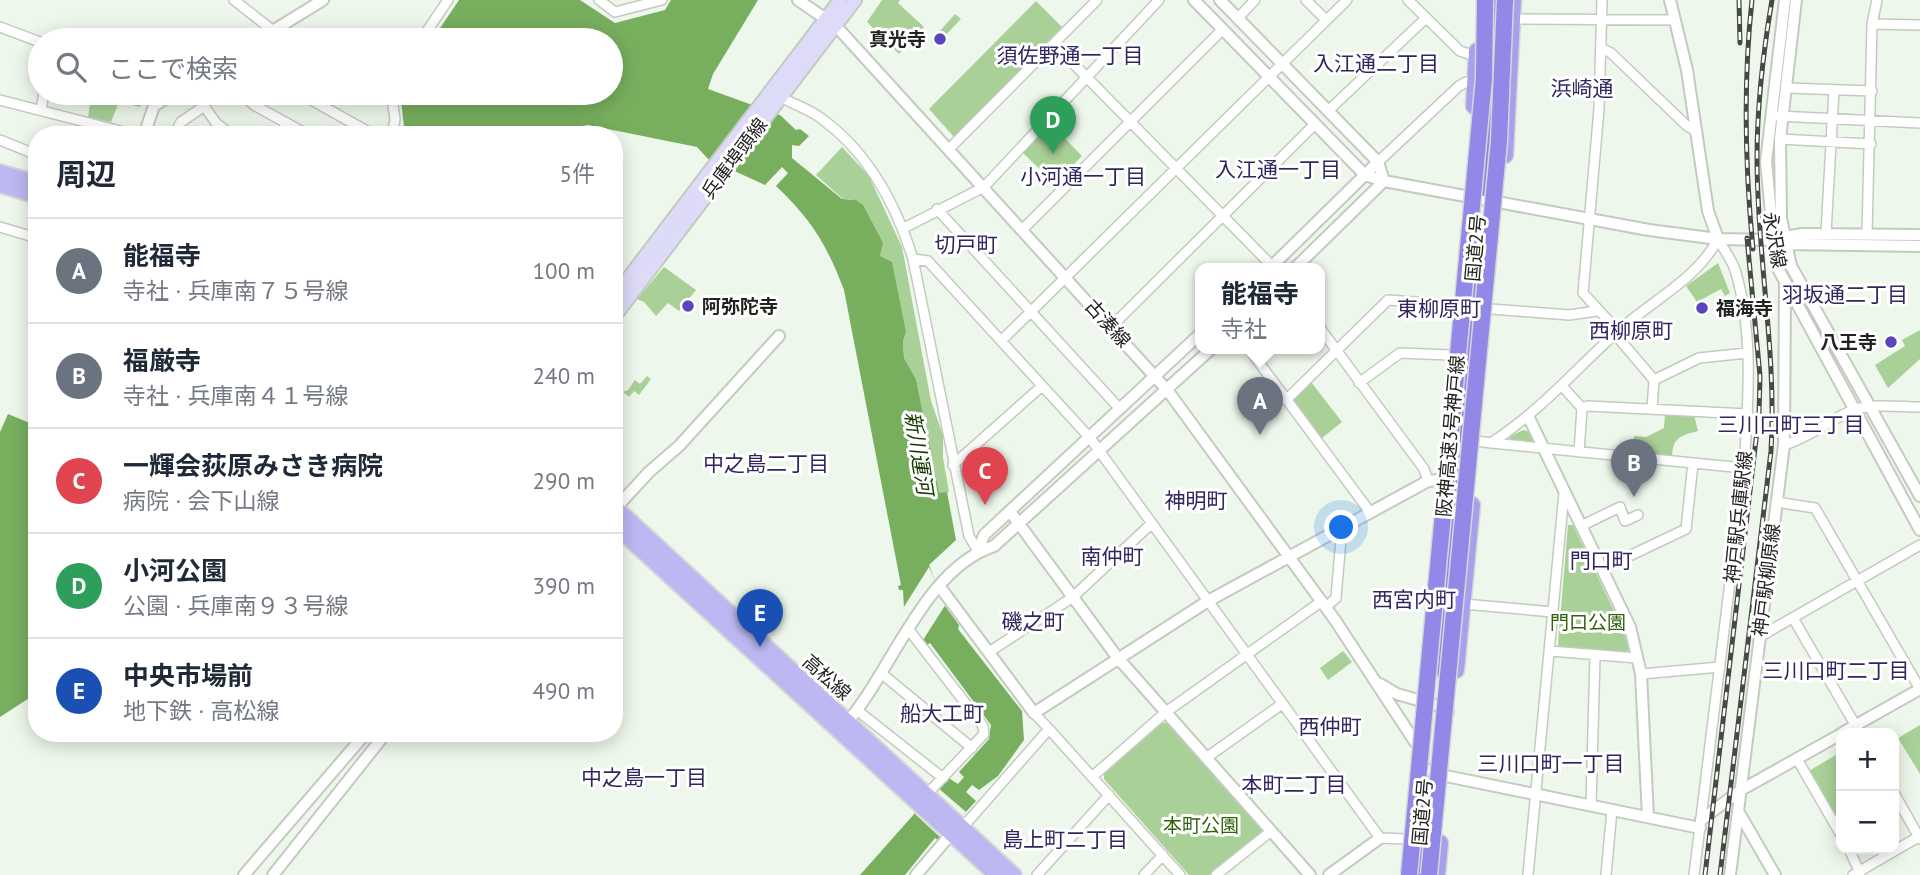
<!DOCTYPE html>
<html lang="ja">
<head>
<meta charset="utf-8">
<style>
  body { margin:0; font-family:"PT Sans","Noto Sans JP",sans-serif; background:#f6f6f7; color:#1f2937 }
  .controls { position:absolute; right:21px; bottom:21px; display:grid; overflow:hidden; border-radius:14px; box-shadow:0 4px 18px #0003 }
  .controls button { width:63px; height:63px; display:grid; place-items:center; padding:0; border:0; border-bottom:2px solid #e0e1e3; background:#fff; color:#1f2937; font:35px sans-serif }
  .you { position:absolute; left:1342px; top:528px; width:24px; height:24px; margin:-18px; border:5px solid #fff; border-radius:50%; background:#1a73e8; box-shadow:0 0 0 10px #1a73e833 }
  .badge { display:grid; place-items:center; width:46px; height:46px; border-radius:50%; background:#7c3aed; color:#fff; font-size:23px; font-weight:700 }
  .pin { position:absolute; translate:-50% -58px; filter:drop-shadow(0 2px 4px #0008) }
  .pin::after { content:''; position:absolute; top:37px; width:24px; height:21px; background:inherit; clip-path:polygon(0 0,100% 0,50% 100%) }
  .popup { position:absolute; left:1195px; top:263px; width:130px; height:91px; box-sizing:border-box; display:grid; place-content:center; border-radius:14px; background:#fff; filter:drop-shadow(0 2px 5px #0005); font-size:23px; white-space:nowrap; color:#747a83 }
  .popup b { font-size:26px; color:#1f2937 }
  .popup::after { content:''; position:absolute; left:50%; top:100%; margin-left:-14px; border:14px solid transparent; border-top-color:#fff }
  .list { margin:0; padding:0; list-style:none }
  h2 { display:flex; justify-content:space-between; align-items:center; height:91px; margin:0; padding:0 28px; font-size:30px }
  h2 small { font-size:23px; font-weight:400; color:#747a83 }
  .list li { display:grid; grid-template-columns:46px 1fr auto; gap:21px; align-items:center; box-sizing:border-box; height:105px; padding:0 28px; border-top:2px solid #e0e1e3 }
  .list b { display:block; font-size:26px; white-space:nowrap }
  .list p { margin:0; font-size:23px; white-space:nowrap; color:#747a83 }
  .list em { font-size:23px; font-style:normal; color:#747a83 }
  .icon { flex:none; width:38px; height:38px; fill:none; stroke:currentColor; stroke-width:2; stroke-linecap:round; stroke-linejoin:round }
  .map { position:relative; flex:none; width:1920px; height:875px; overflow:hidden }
  .search { position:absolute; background:#fff; box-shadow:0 4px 18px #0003; left:28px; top:28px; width:595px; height:77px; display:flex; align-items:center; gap:18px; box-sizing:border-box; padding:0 24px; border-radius:38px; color:#747a83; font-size:26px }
  .panel { position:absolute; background:#fff; box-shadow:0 4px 18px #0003; left:28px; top:126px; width:595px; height:616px; border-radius:28px }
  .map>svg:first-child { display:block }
</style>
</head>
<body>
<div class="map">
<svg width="1920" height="875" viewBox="0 0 1920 875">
  <rect width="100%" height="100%" fill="#eef7eb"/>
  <path fill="#a9d197" d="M882,0H900L898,3L924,27L899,54L867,22Z
    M1036,1L1064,29L954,137L929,109Z
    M955,14L961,19L943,38L938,33Z
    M71,93H144L140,107L119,102L111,122L88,117L91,97Z
    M1051,124L1082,156L1055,184L1023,153Z
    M842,147L869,176L902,247L931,401L943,435V458L949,492L939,494L916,379L904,358L903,341L906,332L879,252L851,199H843L816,175Z
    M1718,263L1730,293L1725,296L1721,289L1697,302L1686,286Z
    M664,267L696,290L679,311L668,303L656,316L644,302L637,299Z
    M1920,330V359L1888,388L1875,365L1905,346L1902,340Z
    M647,376L651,379L639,395L634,391L629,397L623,392L628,390L635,380L640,384Z
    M1311,382L1342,422L1322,438L1293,400V396Z
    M1665,413L1694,415L1698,431C1680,436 1673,437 1672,457L1633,454L1634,436L1646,437L1664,428Z
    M1523,430L1530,432L1534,442L1532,445L1511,443L1509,437Z
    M1568,525H1573L1623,630L1629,649L1624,654L1560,648L1558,644Z
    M1343,651L1352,662L1328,680L1320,668Z
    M1162,723H1167L1261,828V835L1209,875H1189L1104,779V774Z
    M1920,725V774L1898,738Z
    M1841,752V810L1833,815L1807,772Z"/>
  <path fill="#78af5e" d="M459,0H580L615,23L665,10L671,0H758L713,74L708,89L780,115L796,130L800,129L809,136L799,146L792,145V158L842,199L856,200L863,205L883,243L880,256L892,262L906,332L903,341L904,358L916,379L939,493L947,492L956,540L929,565L945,606L959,625L958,629L1022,711L1024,740L998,776L979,790L972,785L966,792L976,801L939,841L935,838L905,875H860L947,777L958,784L964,777L959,772L989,739L991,725L930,643L925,646L904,609L903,590H899L898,586L901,585L844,290C827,245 811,219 776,186L788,173L782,167L765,185L708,159L697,147L588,125L551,131L548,135H405L400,93H611V40H432Z
    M8,414L37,426V693L0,717V432Z"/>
  <path fill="#eef7eb" d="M929,567L946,604L923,640L902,610Z
    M937,787L966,812L941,838L915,814Z"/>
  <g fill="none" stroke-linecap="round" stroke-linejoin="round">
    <g stroke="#c3cbc0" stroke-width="12">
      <path id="minor" d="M234,0L285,40
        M599,0L615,12L662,0
        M1306,0L1326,20
        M1408,0L1460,51L1477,57
        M1602,0L1599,109L1583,293L1618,331L1620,340L1654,380L1652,409
        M1238,18L1255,0
        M1513,19L1674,20
        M1872,24L1920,25
        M0,27L40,42
        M421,40L448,0
        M1054,44L1275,269
        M1603,49L1611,53L1686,125L1697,132
        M1787,88L1872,91
        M195,93L216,123L232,135
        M241,93L254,105L308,135
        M299,93L374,135
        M391,93L395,119L392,135
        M779,96C792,104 810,109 822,119C869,153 896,204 913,259L969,536L978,551
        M0,100L136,135
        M41,110L44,93
        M1329,110L1426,18
        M1776,116L1920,123
        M174,135L181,122L203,107
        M280,135L287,123
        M1780,139L1871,144
        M0,140L37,155
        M949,149L1097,0
        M1378,162L1459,86L1466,82L1475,84
        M937,209L1120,409
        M0,227L37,238
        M904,228L984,187L1159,0
        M1023,229L1223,29
        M1826,233L1834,90
        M1867,234L1872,24L1877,0
        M913,259L928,261L1090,438L1380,838L1406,839
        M1491,309L1569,315L1597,311
        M1111,327L1315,124
        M1320,328L1424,469L1428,481
        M1001,341L1347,0
        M1249,349L1370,512
        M1654,380L1699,358L1747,353
        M1359,383L1400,353L1450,355
        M1562,386L1582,408L1579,452
        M1286,400L1388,300L1455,305
        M1582,408L1588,406L1748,414
        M1477,441L1491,443C1539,412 1574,371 1616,333C1650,301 1696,281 1718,239
        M1492,443L1744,468
        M1784,445C1809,438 1829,420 1853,410C1874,403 1899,407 1920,407
        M953,465L1042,386
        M1776,502L1815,508L1920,689
        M1581,526L1620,507L1625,521L1638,515
        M1602,569L1686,529L1693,463
        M1464,604L1553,612
        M1326,607L1336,598L1342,527
        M1793,618L1860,733
        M909,630L983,726L984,734L927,794
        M1759,637L1920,545
        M1550,651L1637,658
        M989,652L1073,597L1151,524
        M881,673L972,748
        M1641,674L1720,667
        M858,711L943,778
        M1049,729L1180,875
        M1206,758L1282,704
        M1797,759L1841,835
        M1092,777L1166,712L1322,601
        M1894,793L1920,839
        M1591,805L1595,656
        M963,827L1049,729L1034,713
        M1849,849L1860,873
        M1037,875L1109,795
        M1144,875L1163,855
        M1216,875L1270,832
        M1528,875L1564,493
        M1606,875L1612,810
        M1694,875L1744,468C1748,404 1754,335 1736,273C1733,261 1724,250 1718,239
        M1853,875L1920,836"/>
    </g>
    <g stroke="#c3cbc0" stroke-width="14">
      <path id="tertiary" d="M798,0L836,26L1168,391L1335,620L1415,742
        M1194,0L1365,175L1384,181L1649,230L1718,239L1773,240L1787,244L1920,246
        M1220,0L1378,162L1384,181
        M1670,0L1687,70L1708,211L1718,239
        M1785,0L1766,162L1776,265L1920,530
        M1796,0L1780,139L1781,218L1791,266L1920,496
        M258,40L323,0
        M144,135L154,106L174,93
        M1779,238L1802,234L1920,235
        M1269,269L1378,162
        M1294,269L1384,181
        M1529,418L1630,627L1641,674L1648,817
        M614,510L649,472L679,446L779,336
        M1011,513L1117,657L1310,875
        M978,551L984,535L1200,334
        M940,587L1034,713L1208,601L1428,481L1439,480
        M1380,684L1397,694L1443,707L1448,712
        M843,727C891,675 923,569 994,546L1211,349
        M1842,733L1920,689
        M1417,766L1446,776L1700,828
        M1738,811L1775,875
        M1701,820L1741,790L1841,734
        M244,875L366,733
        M273,875L386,733
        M916,875L951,834
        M1329,875L1380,838
        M1730,875L1784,445L1785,285"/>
    </g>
    <g stroke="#c3cbc0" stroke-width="16">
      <path id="secondary" d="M614,297L840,0
        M614,317L855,0"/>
    </g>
    <g stroke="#d7d7d7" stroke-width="18">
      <path id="primary" d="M0,172L37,183
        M0,185L37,196
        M614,506L1014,875
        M614,525L996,875"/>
    </g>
    <g stroke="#d7d7d7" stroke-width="19">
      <path id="trunk" d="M1474,106L1477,51
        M1505,155L1513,0
        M1456,670L1472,505
        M1437,875L1440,843"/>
    </g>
    <g stroke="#d7d7d7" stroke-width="19">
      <path id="motorway" d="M1484,188L1494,81L1495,0
        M1444,671V605L1469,342L1482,251
        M1420,875L1429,794"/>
    </g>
    <use href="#minor" stroke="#fff" stroke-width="9"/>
    <use href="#tertiary" stroke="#fff" stroke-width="10"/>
    <use href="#secondary" stroke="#dedbf8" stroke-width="12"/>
    <use href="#primary" stroke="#bdb8f1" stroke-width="14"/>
    <use href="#trunk" stroke="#a7a0ec" stroke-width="16"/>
    <use href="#motorway" stroke="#9188e7" stroke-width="16"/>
    <g stroke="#464a45" stroke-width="5">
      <path id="rail" d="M1739,0L1740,43
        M1752,0C1743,83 1745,166 1753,249
        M1705,875L1759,414L1760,376L1747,238
        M1720,875L1771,451C1777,353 1757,257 1757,159C1757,105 1763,53 1772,0"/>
    </g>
    <use href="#rail" stroke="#fff" stroke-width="2.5" stroke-dasharray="8" stroke-linecap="butt"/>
    <g stroke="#d7d7d7" stroke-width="19" stroke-linecap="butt">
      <path id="motorway-bridge" d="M1409,875L1484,78L1485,0
        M1429,875L1499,141L1505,0"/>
    </g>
    <use href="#motorway-bridge" stroke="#9188e7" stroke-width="16"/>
  </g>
  <g fill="#5b45bd" stroke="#fff" stroke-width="2.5">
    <circle cx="940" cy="39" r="7"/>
    <circle cx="688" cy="306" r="7"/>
    <circle cx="1702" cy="308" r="7"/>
    <circle cx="1891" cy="342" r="7"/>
  </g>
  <g text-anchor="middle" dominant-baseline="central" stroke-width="6" stroke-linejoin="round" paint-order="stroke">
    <g font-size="19" font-weight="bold" fill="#20231f" stroke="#fff" text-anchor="end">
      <text x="926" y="39">真光寺</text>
      <text x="702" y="306" text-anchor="start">阿弥陀寺</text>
      <text x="1716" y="308" text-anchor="start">福海寺</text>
      <text x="1877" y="342">八王寺</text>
    </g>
    <g font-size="19" fill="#20231f" stroke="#fff">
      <text transform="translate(734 158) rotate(-53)">兵庫埠頭線</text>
      <text transform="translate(1775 240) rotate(80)">永沢線</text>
      <text transform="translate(1475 248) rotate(-85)">国道2号</text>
      <text transform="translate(1108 323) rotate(48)">古湊線</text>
      <text transform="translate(1450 436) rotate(-85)">阪神高速3号神戸線</text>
      <text transform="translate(1738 517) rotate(-84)">神戸駅兵庫駅線</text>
      <text transform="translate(1766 580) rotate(-83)">神戸駅柳原線</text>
      <text transform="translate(827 677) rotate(42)">高松線</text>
      <text transform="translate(1422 812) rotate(-85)">国道2号</text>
    </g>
    <g font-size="19" fill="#31640f" stroke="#fff">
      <text x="1588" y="622">門口公園</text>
      <text x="1201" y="825">本町公園</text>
    </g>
    <g font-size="21" fill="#302761" stroke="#fff">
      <text x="1070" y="55">須佐野通一丁目</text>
      <text x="1376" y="63">入江通二丁目</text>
      <text x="1582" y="88">浜崎通</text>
      <text x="1278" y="169">入江通一丁目</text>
      <text x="1083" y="176">小河通一丁目</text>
      <text x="966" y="244">切戸町</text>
      <text x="1845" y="294">羽坂通二丁目</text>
      <text x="1439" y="308">東柳原町</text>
      <text x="1631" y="330">西柳原町</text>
      <text x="1791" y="424">三川口町三丁目</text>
      <text x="766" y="463">中之島二丁目</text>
      <text x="1196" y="500">神明町</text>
      <text x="1112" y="556">南仲町</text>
      <text x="1601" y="560">門口町</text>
      <text x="1414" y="599">西宮内町</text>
      <text x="1033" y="621">磯之町</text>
      <text x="1836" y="670">三川口町二丁目</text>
      <text x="942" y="713">船大工町</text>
      <text x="1330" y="726">西仲町</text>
      <text x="1551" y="763">三川口町一丁目</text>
      <text x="644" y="777">中之島一丁目</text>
      <text x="1294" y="784">本町二丁目</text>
      <text x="1065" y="839">島上町二丁目</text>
    </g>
    <g font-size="21" font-style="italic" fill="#183b00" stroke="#fff">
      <text transform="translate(919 453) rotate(81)">新川運河</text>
    </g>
  </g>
</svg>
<div class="controls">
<button>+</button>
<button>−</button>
</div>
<div class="you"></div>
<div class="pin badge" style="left:1260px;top:435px;background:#6b7280">A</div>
<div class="popup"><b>能福寺</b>寺社</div>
<div class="pin badge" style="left:1634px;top:497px;background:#6b7280">B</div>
<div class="pin badge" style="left:985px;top:505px;background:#e0444e">C</div>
<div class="pin badge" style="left:1053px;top:154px;background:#2e9e5b">D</div>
<div class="pin badge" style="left:760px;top:647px;background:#1a4fb4">E</div>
<div class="search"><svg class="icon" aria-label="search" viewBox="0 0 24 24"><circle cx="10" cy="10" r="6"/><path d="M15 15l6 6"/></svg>ここで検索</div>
<section class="panel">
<h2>周辺<small>5件</small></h2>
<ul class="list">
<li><span class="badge" style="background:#6b7280">A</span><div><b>能福寺</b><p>寺社 · 兵庫南７５号線</p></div><em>100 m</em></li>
<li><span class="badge" style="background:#6b7280">B</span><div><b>福厳寺</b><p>寺社 · 兵庫南４１号線</p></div><em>240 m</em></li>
<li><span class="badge" style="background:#e0444e">C</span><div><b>一輝会荻原みさき病院</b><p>病院 · 会下山線</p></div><em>290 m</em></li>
<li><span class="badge" style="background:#2e9e5b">D</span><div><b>小河公園</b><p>公園 · 兵庫南９３号線</p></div><em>390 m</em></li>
<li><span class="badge" style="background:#1a4fb4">E</span><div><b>中央市場前</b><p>地下鉄 · 高松線</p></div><em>490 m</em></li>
</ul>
</section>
</div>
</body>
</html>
